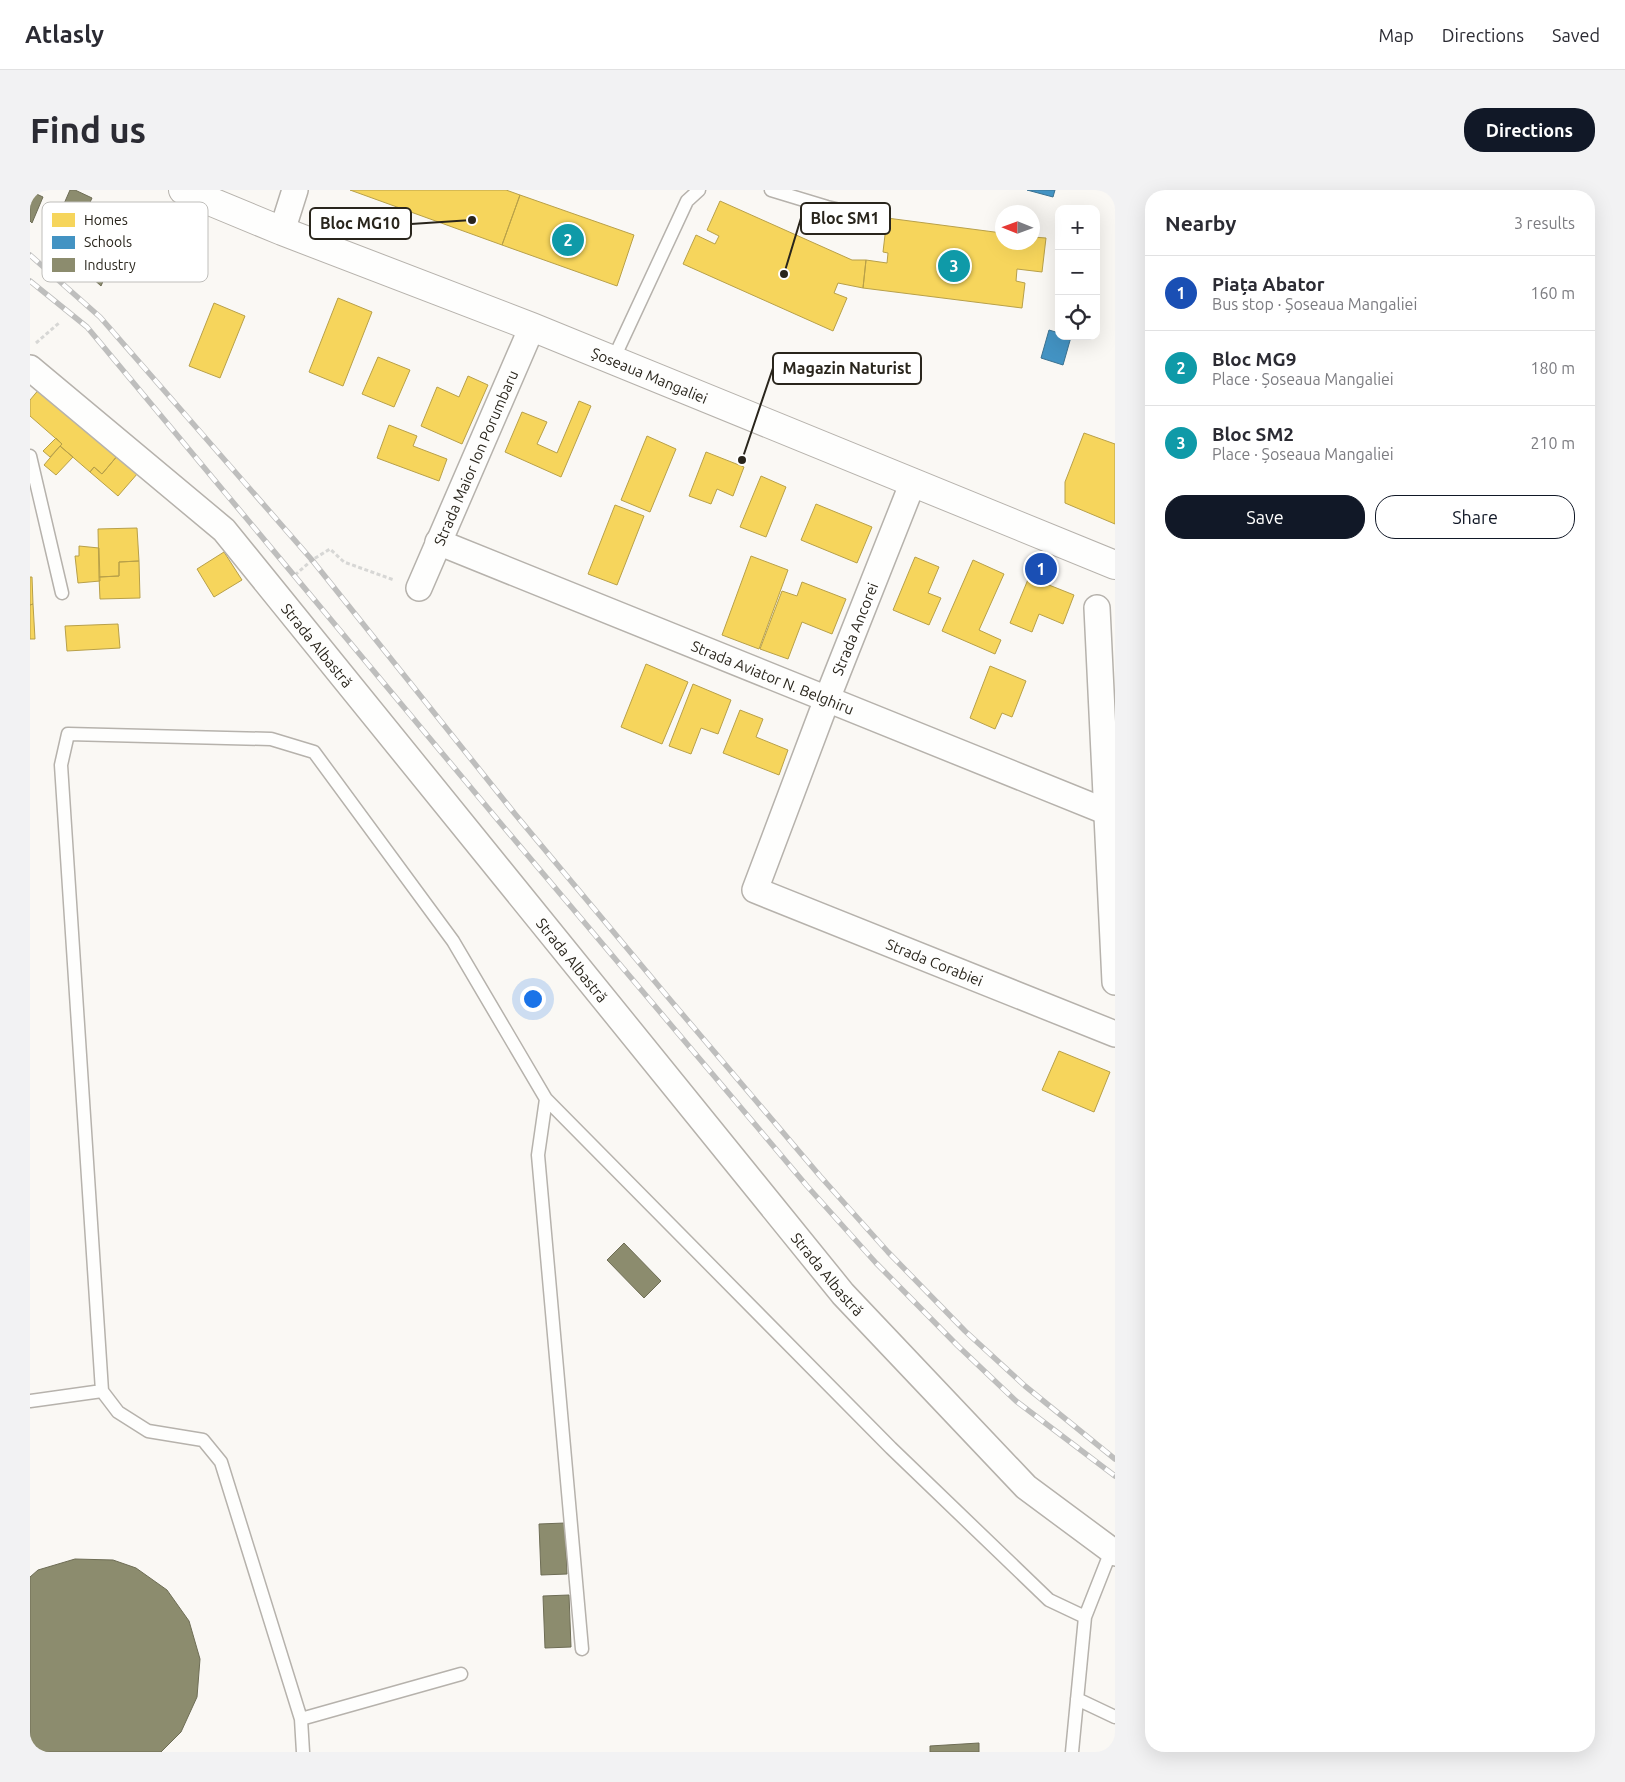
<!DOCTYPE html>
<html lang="en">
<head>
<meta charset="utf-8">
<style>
  body { margin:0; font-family:Ubuntu,sans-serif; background:#f2f2f3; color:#2b2b33 }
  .controls { position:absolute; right:15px; top:15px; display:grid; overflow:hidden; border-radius:10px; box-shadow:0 5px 20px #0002 }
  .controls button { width:45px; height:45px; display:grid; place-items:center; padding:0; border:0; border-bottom:1px solid #e1e1e2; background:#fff; color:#2b2b33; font:25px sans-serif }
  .compass { position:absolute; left:965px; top:15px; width:45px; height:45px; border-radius:50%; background:#fff; box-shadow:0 5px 20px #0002; rotate:271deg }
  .you { position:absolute; left:502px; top:808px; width:18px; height:18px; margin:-12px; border:4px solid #fff; border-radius:50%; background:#1a73e8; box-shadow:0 0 0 8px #1a73e833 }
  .badge { display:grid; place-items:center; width:32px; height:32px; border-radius:50%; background:#111827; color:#fff; font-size:16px; font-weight:700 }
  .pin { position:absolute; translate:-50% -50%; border:2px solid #fff; box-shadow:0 1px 5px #0006 }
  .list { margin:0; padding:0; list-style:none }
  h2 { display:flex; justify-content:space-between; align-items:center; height:65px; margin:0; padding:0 20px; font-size:21px }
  h2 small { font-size:16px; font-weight:400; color:#7c7c81 }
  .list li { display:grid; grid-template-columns:32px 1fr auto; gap:15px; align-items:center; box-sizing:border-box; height:75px; padding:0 20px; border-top:1px solid #e1e1e2 }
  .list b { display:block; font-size:19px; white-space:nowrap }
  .list p { margin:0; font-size:16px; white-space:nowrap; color:#7c7c81 }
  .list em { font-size:16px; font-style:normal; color:#7c7c81 }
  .actions { display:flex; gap:10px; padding:15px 20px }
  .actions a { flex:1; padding:11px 0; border:1px solid #111827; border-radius:20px; text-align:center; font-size:18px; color:#111827 }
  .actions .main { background:#111827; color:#fff }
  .icon { flex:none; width:28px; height:28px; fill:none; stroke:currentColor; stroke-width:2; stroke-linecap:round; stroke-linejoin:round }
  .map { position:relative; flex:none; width:1085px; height:1562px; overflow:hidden; border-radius:20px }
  header { display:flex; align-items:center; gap:30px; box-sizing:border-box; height:70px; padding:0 25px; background:#fff; border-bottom:1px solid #e1e1e2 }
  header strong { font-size:24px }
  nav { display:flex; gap:28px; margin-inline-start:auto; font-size:18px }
  .intro { display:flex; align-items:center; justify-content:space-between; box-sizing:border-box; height:120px; padding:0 30px }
  h1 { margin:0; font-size:35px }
  .button { padding:12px 22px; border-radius:20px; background:#111827; color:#fff; font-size:18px; font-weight:700 }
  main { display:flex; gap:30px; padding:0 30px }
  aside { flex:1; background:#fff; border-radius:20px; box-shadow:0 5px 20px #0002 }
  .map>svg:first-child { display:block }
</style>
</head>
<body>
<header>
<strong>Atlasly</strong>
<nav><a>Map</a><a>Directions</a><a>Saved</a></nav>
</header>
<div class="intro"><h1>Find us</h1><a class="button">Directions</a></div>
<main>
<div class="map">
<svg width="1085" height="1562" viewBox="0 0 1085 1562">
  <rect width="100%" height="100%" fill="#faf8f4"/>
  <path fill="#f6d55c" stroke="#b8a049" d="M320,0H476L490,5L472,55Z
    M490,5L604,45L587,96L472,55Z
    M690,11L822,70H836L833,98L808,93L804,103L817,108L803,141L653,74L666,45L685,54L689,46L677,40Z
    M857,28L972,43V52H1002V47L1016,48L1012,82L987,79L986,91L995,93L992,118L833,98L836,70L857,73L858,63L853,62Z
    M308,108L342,122L313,196L279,182Z
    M184,113L215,126L190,188L159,176Z
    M348,167L380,180L364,217L332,204Z
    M438,186L458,195L432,254L391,236L407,197L429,207Z
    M10,198L88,265L72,284L64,277L60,282L30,256L32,254L0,226V210Z
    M549,211L561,216L531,287L475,262L492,222L517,232L507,254L527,263Z
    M359,235L387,246L383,256L417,269L409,291L347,268Z
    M1054,243L1085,254V334L1035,313V292Z
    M617,246L646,259L620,322L591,310Z
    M26,248L32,254L20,267L13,261Z
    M30,256L43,267L26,285L14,275Z
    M676,262L714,277L703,306L687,299L681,314L659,306Z
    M88,265L108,283L88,306L60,282L64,277L72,284Z
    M731,286L756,297L736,347L710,337Z
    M786,314L842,337L827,373L771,350Z
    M585,315L614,326L587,395L558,384Z
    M107,338L109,371L89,372V386L69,387L68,339Z
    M49,356L69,358L70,391L48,393L45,366H49Z
    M194,362L212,390L184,407L167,379Z
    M721,366L758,380L729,459L692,445Z
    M885,367L909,377L898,403L911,408L899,435L863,420Z
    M943,370L974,384L949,440L971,450L965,464L912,441Z
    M109,371L110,408L70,409L69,387L89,386V372Z
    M0,387H2L3,414L0,415Z
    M999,387L1044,405L1033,434L1009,424L1002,442L980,433Z
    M772,392L816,409L802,444L772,432L758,469L730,459L752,401L767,406Z
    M3,414L5,449H0V415Z
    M88,434L90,458L37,461L35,436Z
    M616,474L658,492L632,554L591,537Z
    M960,476L996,491L982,527L972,523L965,539L940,528Z
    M663,494L701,510L688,544L671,538L661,564L639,556Z
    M710,520L733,529L726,547L758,560L749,585L693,563Z
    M1029,861L1080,882L1064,922L1012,900Z"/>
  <path fill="#4393c3" stroke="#3b7291" d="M997,0H1025L1023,7Z
    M1019,140L1029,143V146L1041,147L1033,175L1011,168Z"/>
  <path fill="#8c8c6e" stroke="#6e6d55" d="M40,0H45L62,8L51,32L67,40L50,77L19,48Z
    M0,1L13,7L2,33L0,31Z
    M59,58L83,68L71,96L50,77Z
    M594,1053L631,1091L614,1108L577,1070Z
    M535,1333L537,1384L511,1385L509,1334Z
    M45,1369L83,1370L106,1378L137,1400L159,1431L170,1469L167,1507L151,1542L131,1562H0V1387L8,1380Z
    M539,1405L541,1457L515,1458L513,1406Z
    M949,1553V1562H900V1556Z"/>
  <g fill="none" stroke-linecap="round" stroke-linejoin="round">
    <g stroke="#b6b2ac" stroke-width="15">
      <path id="service" d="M741,0L797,17L832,25
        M583,170L657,11L669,0
        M0,266L32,403
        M516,909L508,965L552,1459
        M72,1201L88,1222L118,1241L173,1250L191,1272L271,1529L273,1562
        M0,1211L72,1201L31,575L38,544L241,549L284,562L423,751L516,909L861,1258L1019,1410L1055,1427
        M1047,1509L1085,1527
        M271,1529L431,1484
        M1042,1562L1055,1427L1081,1361"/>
    </g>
    <g stroke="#b6b2ac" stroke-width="28">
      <g id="minor">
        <path d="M252,41L265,0"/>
        <path id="s1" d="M0,178L194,340L813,1104L996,1297L1085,1363"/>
        <path id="s2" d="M883,292L797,509L725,700L1085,844"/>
        <path id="s3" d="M408,352L1077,622"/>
        <path id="s4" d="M389,398L502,137"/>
        <path d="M1067,418L1085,792"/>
      </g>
    </g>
    <g stroke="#b6b2ac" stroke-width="30">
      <g id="tertiary">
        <path id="s5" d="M153,0L252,41L502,137L1085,375"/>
      </g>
    </g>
    <path stroke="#d7d7d5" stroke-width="3" stroke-dasharray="4 2.5" stroke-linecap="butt" d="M6,153L29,133
      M265,385L282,370L300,359L314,372L364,390"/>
    <use href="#service" stroke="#fefefd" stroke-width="12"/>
    <use href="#minor" stroke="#fefefd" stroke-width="25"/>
    <use href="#tertiary" stroke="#fefefd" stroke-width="28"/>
    <g stroke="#bebebd" stroke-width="5.5">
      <path id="rail" d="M0,65L70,127L282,370L485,624L642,812L790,986L858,1062L935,1141L995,1196L1085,1269
        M0,91L57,137L472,635L777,996L846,1073L928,1156L986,1211L1085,1286"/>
    </g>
    <use href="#rail" stroke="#fff" stroke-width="4" stroke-dasharray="11" stroke-linecap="butt"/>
  </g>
  <g text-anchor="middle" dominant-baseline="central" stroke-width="5" stroke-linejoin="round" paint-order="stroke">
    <g font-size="15" fill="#29251c" stroke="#fff">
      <text stroke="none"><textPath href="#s5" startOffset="502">Șoseaua Mangaliei</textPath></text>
      <text stroke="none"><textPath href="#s4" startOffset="142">Strada Maior Ion Porumbaru</textPath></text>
      <text transform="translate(825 439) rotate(-68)">Strada Ancorei</text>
      <text stroke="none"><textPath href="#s1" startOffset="401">Strada Albastră</textPath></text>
      <text stroke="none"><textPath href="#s3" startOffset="361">Strada Aviator N. Belghiru</textPath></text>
      <text stroke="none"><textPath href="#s1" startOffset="806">Strada Albastră</textPath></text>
      <text stroke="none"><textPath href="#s2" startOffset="631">Strada Corabiei</textPath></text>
      <text stroke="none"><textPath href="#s1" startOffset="1211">Strada Albastră</textPath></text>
    </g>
  </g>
  <rect x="12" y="12" width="166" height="80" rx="8" fill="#fff" stroke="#bfbebb" stroke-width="1"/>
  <rect x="22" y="23" width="23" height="14" fill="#f6d55c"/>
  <rect x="22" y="46" width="23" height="13" fill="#4393c3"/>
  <rect x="22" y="68" width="23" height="14" fill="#8c8c6e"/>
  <g font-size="14" fill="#29251c">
    <text x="54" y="35">Homes</text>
    <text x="54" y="57">Schools</text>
    <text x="54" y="80">Industry</text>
  </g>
  <path fill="none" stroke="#29251c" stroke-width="2" d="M754 84L771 28M442 30L381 34M712 270L743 178"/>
  <g fill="#29251c" stroke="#fff" stroke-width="2">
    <circle cx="754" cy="84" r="5"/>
    <circle cx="442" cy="30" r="5"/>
    <circle cx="712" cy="270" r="5"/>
  </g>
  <g fill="#fff" stroke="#29251c" stroke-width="2">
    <rect x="771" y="13" width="89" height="31" rx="5"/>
    <rect x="280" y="18" width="101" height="31" rx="5"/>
    <rect x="743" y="163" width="148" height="31" rx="5"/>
  </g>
  <g font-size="16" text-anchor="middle" font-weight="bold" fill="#29251c">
    <text x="815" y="34">Bloc SM1</text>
    <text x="330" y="39">Bloc MG10</text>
    <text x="817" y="184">Magazin Naturist</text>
  </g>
</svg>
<div class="controls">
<button>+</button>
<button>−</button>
<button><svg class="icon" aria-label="locate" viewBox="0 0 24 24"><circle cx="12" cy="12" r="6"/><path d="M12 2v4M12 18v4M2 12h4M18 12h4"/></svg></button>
</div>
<svg class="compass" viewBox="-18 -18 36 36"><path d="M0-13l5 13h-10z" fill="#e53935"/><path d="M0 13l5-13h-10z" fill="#7c7c81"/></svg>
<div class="you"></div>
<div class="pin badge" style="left:1011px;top:379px;background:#1a4fb4">1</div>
<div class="pin badge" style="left:538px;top:50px;background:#0f9aa8">2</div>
<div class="pin badge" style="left:924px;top:76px;background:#0f9aa8">3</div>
</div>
<aside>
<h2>Nearby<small>3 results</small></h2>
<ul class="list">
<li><span class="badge" style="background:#1a4fb4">1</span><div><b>Piața Abator</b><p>Bus stop · Șoseaua Mangaliei</p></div><em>160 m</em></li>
<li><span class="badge" style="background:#0f9aa8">2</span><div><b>Bloc MG9</b><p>Place · Șoseaua Mangaliei</p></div><em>180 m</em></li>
<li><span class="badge" style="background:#0f9aa8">3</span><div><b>Bloc SM2</b><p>Place · Șoseaua Mangaliei</p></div><em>210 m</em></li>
</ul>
<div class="actions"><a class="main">Save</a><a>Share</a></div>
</aside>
</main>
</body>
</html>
